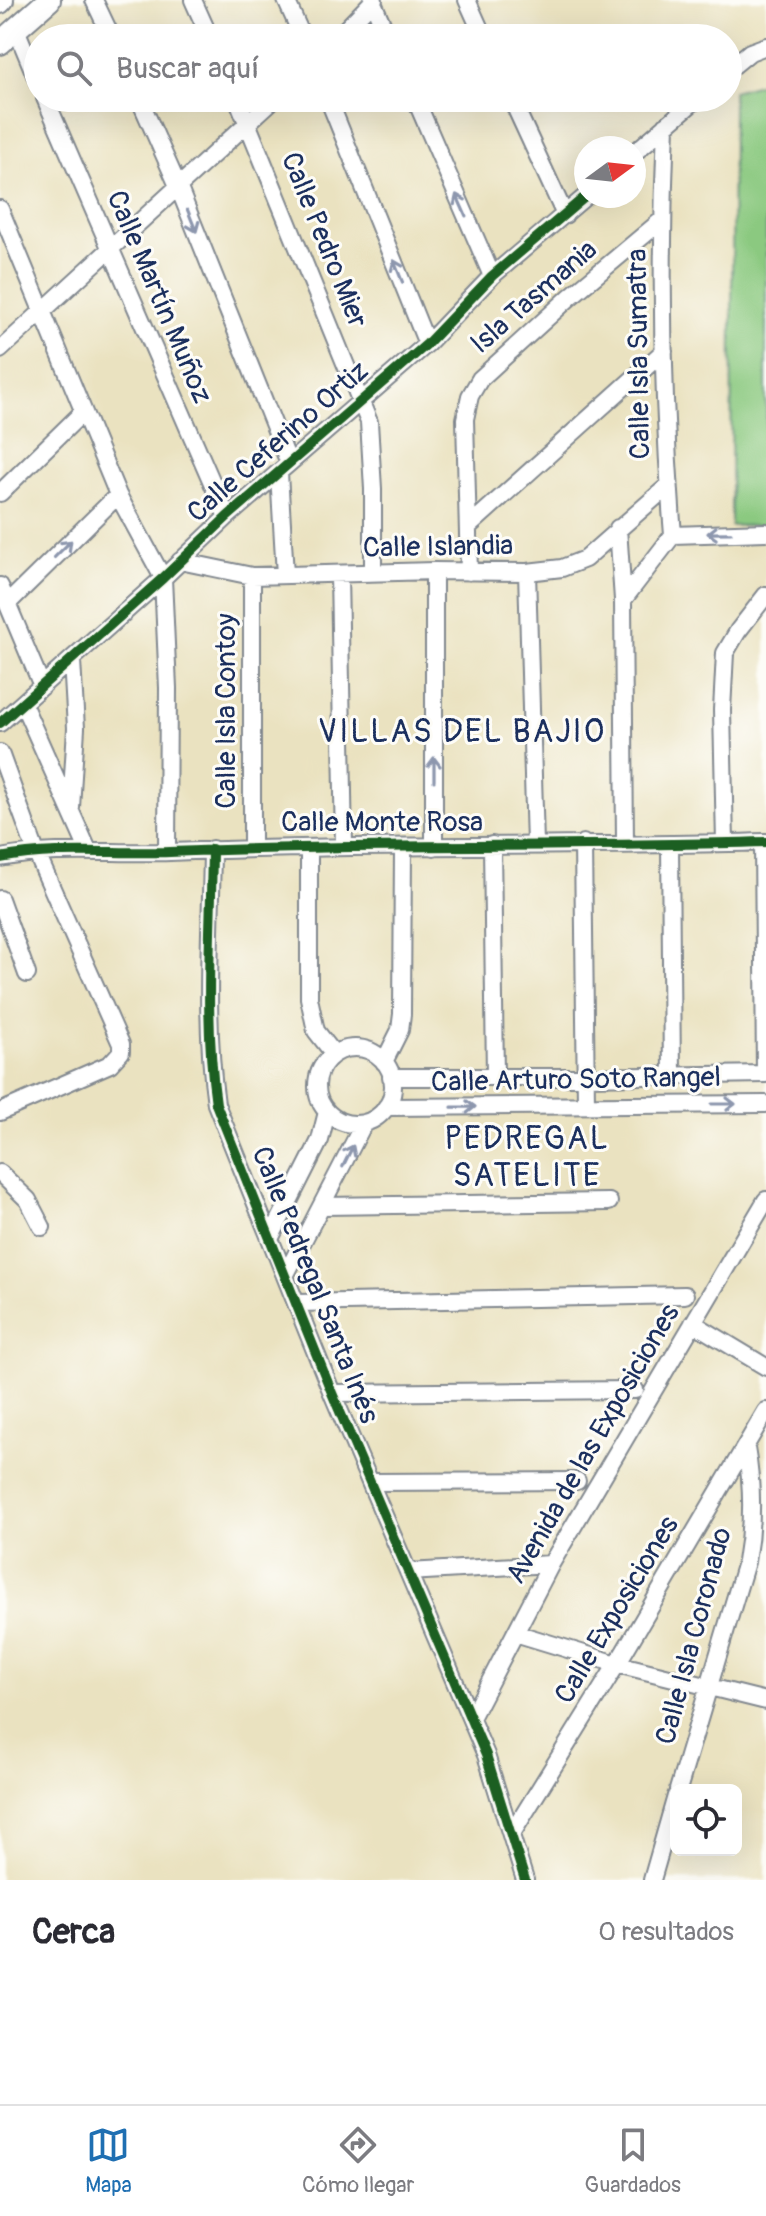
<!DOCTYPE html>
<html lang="es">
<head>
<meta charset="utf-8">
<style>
  body { margin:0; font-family:Pangolin,sans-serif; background:#f7f7f7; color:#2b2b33 }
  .controls { position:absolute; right:24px; bottom:24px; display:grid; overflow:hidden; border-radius:12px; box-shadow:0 8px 32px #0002 }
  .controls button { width:72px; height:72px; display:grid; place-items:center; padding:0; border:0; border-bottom:2px solid #e1e1e2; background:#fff; color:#2b2b33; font:40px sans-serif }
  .compass { position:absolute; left:574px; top:136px; width:72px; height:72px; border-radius:50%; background:#fff; box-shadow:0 8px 32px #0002; rotate:75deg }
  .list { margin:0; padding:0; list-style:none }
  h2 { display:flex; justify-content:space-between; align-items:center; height:104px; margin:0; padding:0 32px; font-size:34px }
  h2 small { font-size:26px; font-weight:400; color:#7c7c81 }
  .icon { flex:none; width:44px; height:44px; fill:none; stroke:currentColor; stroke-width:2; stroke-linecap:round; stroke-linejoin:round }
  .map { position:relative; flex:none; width:766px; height:1880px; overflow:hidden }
  .search { position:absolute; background:#fff; box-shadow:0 8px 32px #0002; left:24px; right:24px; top:24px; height:88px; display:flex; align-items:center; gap:20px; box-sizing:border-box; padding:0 28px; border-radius:44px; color:#7c7c81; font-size:30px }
  .sheet { height:224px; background:#fff }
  nav { display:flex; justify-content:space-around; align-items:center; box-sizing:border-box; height:112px; border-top:2px solid #e1e1e2; background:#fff; font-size:22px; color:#7c7c81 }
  nav a { display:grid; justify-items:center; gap:4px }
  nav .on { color:#1f6fb2 }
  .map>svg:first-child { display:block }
</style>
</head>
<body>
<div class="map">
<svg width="766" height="1880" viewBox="0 0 766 1880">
  <rect width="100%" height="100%" fill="#fdfcf7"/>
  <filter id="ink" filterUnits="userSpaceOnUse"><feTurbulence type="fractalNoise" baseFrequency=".0125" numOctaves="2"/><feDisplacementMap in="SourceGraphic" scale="16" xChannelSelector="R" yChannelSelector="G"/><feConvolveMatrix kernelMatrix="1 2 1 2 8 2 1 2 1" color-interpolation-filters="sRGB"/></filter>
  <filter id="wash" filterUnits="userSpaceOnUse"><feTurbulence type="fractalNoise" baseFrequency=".006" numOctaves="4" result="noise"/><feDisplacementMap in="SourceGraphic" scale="32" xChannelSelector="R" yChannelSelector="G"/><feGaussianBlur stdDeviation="1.8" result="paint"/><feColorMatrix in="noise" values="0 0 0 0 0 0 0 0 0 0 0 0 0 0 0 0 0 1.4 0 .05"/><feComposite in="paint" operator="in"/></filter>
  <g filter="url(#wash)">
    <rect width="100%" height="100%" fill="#eae2c0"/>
    <path fill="#8bc980" stroke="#537c6f" stroke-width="2" d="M766,82V525L731,526L733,91Z"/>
  </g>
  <g filter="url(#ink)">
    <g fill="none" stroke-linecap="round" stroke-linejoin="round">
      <g stroke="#82888f" stroke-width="20">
        <path id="street" d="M94,0L112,38
          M193,0L210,38
          M286,0L303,38
          M372,0L388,38
          M467,0L484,38
          M16,29L38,82
          M337,38L374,0
          M728,70L750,52L766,46
          M45,98L227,517
          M139,98L178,186L289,463
          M237,98L369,422L373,489V573
          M328,98L427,344
          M415,98L492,276
          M511,98L565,215
          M666,125C660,261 662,398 673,535
          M634,153L698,98
          M0,209L118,495L163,578L168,688L167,852
          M0,350L275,98
          M279,473L285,575
          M0,493L82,413
          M468,527L664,351
          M618,528L623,600L625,844
          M673,535L766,532
          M180,561L252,576L434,571L527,572L562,568L585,559L669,485
          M434,571V847
          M469,572L465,419L470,396L480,379L570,297L662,220
          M527,572L535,844
          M339,574L344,847
          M0,586L42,686
          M623,600L673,535
          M8,603L118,495
          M23,704L88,850
          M0,723L163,578L227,517L427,344L492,276L586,196
          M0,753L36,852L121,1044V1052L110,1064L0,1112
          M71,808L76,728L72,661
          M763,842L765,1074
          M583,843L586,1105
          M725,843L722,710L725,653L738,631L766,595
          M670,844L672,1077
          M492,845L495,1076
          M252,847V576
          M309,848V998L316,1031L334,1054
          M212,849C211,934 204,1020 216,1104L332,1393L486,1755L525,1880
          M0,858C59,847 111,854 170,852C368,843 567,848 766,842
          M0,899L27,974
          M317 1086a38 38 0 1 1 76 0a38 38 0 1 1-76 0Z
          M384,1062L400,1030L402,1014L403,847
          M391,1077H585L766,1074
          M386,1107L766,1104
          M0,1173L28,1200L42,1227
          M323,1206L609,1202
          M270,1239L320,1140L327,1112
          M286,1274L364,1123
          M297,1303L685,1295
          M693,1323L766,1367
          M332,1393L635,1390
          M370,1482L577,1481
          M408,1572L551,1564
          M515,1633L617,1664L766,1701
          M471,1718L551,1564L766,1200
          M678,1790L746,1562C753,1523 753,1487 746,1448
          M511,1835L617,1664L766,1411
          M652,1880L676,1796"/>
      </g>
      <g stroke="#82888f" stroke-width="26">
        <path id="secondary" d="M0,2L2,0
          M0,43L49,0"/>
      </g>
      <use href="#street" stroke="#fff" stroke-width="16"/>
      <use href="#secondary" stroke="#fff" stroke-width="22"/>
      <g stroke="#fdfcf7" stroke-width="15">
        <path id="cycleway" d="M0,723L163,578L227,517L427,344L492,276L586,196
          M212,849C211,934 204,1020 216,1104L332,1393L486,1755L525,1880
          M0,858C59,847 111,854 170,852C368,843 567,848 766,842"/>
      </g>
      <use href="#cycleway" stroke="#1b5e20" stroke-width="10"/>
    </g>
    <defs><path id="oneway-shaft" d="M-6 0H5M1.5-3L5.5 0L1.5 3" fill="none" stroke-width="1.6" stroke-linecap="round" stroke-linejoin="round" transform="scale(2)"/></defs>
    <g stroke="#8d97ae">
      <use href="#oneway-shaft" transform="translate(461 205) rotate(-114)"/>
      <use href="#oneway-shaft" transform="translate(192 221) rotate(68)"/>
      <use href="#oneway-shaft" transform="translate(398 271) rotate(-112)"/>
      <use href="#oneway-shaft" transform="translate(719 533) rotate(179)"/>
      <use href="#oneway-shaft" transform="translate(63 549) rotate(-45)"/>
      <use href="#oneway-shaft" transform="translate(434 769) rotate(-90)"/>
      <use href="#oneway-shaft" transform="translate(724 1104)"/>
      <use href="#oneway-shaft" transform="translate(464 1107) rotate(-1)"/>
      <use href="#oneway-shaft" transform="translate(348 1156) rotate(-64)"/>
    </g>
  </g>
  <g text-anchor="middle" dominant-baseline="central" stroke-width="6" stroke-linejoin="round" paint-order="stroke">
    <g font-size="28" fill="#1b2f5e" stroke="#fdfcf7">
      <text transform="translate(324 240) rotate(68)">Calle Pedro Mier</text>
      <text transform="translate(159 297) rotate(67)">Calle Martín Muñoz</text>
      <text transform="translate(534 297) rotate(-41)">Isla Tasmania</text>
      <text transform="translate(639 354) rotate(-91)">Calle Isla Sumatra</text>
      <text transform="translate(278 442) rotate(-41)">Calle Ceferino Ortiz</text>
      <text transform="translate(438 547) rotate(-1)">Calle Islandia</text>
      <text transform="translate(226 711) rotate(-90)">Calle Isla Contoy</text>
      <text x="382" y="822">Calle Monte Rosa</text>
      <text transform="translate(576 1080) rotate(-1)">Calle Arturo Soto Rangel</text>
      <text transform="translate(315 1285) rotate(68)">Calle Pedregal Santa Inés</text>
      <text transform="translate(593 1444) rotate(-60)">Avenida de las Exposiciones</text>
      <text transform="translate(617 1610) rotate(-59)">Calle Exposiciones</text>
      <text transform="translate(694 1636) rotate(-75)">Calle Isla Coronado</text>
    </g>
    <g font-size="32" letter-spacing="2" fill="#1b2f5e" stroke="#fdfcf7">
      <text x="462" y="732">VILLAS DEL BAJIO</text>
      <text x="527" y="1139">PEDREGAL<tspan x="527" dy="37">SATELITE</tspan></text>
    </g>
  </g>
</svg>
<div class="controls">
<button><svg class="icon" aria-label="locate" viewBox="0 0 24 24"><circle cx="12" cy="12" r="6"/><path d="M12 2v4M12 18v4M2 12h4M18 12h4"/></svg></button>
</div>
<svg class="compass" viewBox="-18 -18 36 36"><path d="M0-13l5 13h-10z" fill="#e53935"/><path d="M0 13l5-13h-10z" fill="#7c7c81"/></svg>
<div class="search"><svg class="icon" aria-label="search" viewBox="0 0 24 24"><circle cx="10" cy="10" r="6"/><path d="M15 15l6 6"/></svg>Buscar aquí</div>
</div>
<section class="sheet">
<h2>Cerca<small>0 resultados</small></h2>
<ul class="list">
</ul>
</section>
<nav>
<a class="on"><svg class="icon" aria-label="map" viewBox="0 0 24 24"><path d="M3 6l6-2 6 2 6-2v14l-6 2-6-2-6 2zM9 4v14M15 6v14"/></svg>Mapa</a>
<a><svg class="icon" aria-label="directions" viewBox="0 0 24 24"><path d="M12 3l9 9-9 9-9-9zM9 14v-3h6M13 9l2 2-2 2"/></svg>Cómo llegar</a>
<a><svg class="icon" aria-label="saved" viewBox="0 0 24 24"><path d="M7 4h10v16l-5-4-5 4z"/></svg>Guardados</a>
</nav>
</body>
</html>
